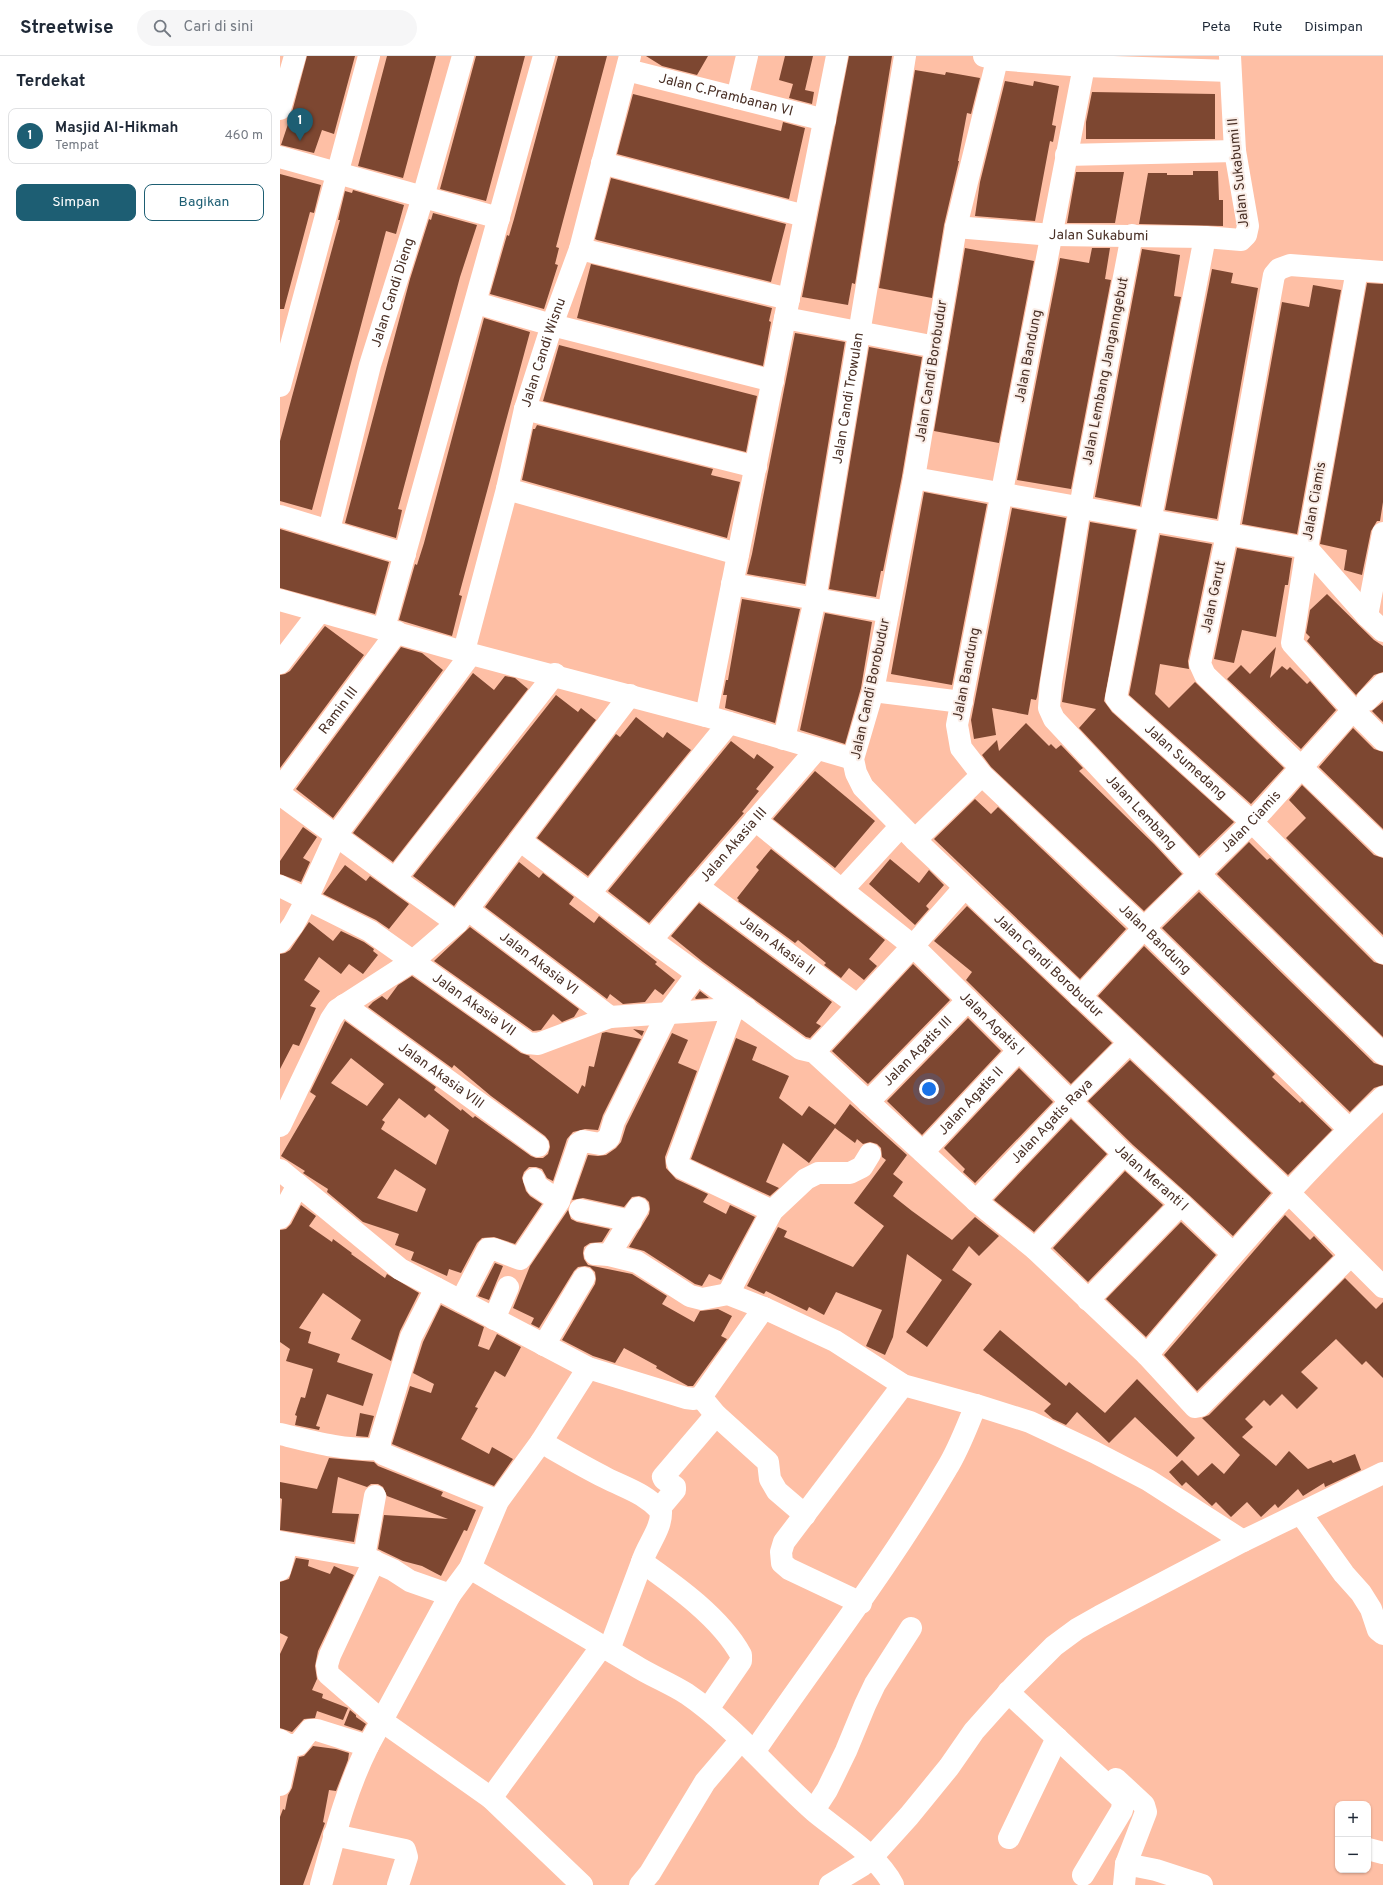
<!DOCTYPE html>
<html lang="id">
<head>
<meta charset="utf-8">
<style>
  body { margin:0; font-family:Overpass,sans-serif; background:#f6f6f7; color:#1f2937 }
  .controls { position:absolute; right:12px; bottom:12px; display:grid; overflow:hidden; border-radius:8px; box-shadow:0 1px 3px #0004 }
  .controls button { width:36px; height:36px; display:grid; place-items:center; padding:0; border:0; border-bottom:1px solid #e0e1e3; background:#fff; color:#1f2937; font:20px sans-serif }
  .you { position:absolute; left:649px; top:1033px; width:14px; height:14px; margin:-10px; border:3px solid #fff; border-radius:50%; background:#1a73e8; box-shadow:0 0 0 6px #1a73e833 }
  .badge { display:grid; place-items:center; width:26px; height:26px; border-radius:50%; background:#1d5e73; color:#fff; font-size:13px; font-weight:700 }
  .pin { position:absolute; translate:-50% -33px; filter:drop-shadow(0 1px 2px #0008) }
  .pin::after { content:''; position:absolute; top:21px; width:14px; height:12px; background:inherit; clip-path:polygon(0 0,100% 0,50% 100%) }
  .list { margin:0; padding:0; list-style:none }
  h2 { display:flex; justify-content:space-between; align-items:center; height:52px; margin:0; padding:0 16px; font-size:17px }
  h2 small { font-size:13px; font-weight:400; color:#747a83 }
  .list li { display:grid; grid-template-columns:26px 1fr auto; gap:12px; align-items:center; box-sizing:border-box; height:56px; margin:0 8px 8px; padding:0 8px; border:1px solid #e0e1e3; border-radius:8px }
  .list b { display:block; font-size:15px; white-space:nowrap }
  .list p { margin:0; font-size:13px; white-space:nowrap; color:#747a83 }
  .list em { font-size:13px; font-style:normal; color:#747a83 }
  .actions { display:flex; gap:8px; padding:12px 16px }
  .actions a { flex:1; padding:9px 0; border:1px solid #1d5e73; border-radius:8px; text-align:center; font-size:14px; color:#1d5e73 }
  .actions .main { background:#1d5e73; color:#fff }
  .icon { flex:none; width:22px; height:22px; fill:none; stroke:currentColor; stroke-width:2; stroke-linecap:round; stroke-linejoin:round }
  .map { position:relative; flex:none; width:1103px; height:1829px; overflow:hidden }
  header { display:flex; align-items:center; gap:24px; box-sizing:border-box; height:56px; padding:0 20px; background:#fff; border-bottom:1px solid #e0e1e3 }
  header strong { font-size:19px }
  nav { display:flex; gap:22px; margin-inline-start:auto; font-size:14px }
  .search { width:280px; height:36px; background:#f6f6f7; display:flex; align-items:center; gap:10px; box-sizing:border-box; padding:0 14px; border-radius:22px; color:#747a83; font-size:15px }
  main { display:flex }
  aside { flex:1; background:#fff }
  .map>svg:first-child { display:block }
</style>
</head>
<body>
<header>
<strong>Streetwise</strong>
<div class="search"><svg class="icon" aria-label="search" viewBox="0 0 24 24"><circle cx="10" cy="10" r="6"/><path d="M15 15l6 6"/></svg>Cari di sini</div>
<nav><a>Peta</a><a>Rute</a><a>Disimpan</a></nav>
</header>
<main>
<aside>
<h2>Terdekat<small></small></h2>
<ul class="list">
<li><span class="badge">1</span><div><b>Masjid Al-Hikmah</b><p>Tempat</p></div><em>460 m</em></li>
</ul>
<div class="actions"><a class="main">Simpan</a><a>Bagikan</a></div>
</aside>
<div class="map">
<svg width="1103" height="1829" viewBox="0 0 1103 1829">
  <rect width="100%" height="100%" fill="#febfa5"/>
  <path fill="#7d4731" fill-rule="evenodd" d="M27,0H75L54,78L42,74L34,97L1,89L12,56Z
    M107,0H156L123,122L78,110Z
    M196,0H245L206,145L160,133Z
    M278,0H327L276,191L279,192L275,208L278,209L264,253L210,238L227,179L229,180L234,163Z
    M366,0H428L417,19L382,10Z
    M505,0H533L525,34L534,36L532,48L509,42L513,28L499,24Z
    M569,0H612L575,228L572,227L568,249L522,241Z
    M635,14L665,19L666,16L700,22L691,58L687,57L678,105H679L664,169L652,242L599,232Z
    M725,25L753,30L754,25L779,30L772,69L776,70L773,86L770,85L755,165L695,160L700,126Z
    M812,36L935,38V83H806V66Z
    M353,38L501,75L503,66L525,72L509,143L337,98Z
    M913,115H938L939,144H943V170L859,168L868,117H887V119H913Z
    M796,116H844L835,167H787Z
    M0,118L41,129L34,157L30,156L4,253H0Z
    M331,122L506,168L491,226L317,184L315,183Z
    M73,134L124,149L116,178L106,175L32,454L0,445V385L55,182L60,164H58L65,135L72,137Z
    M153,157L197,169L180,221L118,453L122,454L116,482L65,467L130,223L149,163L151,164Z
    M685,192L754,205L719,387L654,375Z
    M812,192H830L825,223L831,224L791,433L737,424L780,202L809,207Z
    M862,193L900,199L894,240L901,241L860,450L815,441Z
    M311,208L492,252L489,265L491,266L483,310L297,262Z
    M932,213L953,217L951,227L978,232L937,463L885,454Z
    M1087,227L1103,228V446L1100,465H1097L1091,475L1082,519L1064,514L1067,494L1040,488Z
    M1033,229L1061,234L1017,478L962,468L1002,246L1029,251Z
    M204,262L250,276L179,539L182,540L172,580L119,564L135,508L137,509L144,487Z
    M515,277L565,286L525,528L467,518L472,498Z
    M279,289L477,340L466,396L263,345Z
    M589,291L642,301L622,420L603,515H601L596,541L549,533Z
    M257,369L433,413L431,419L460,426L447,482L242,424L253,373H255Z
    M644,436L707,448L672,629L611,618Z
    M732,452L786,462L757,641L756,644L751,643L748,659L712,652L716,679L694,683L691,664Z
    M810,466L856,474L824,645L832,656L954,766L919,800L799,672L816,653L782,646Z
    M0,473L109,506L95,558L0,532Z
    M880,479L932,488L908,605L909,613L880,608L875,638L889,652L915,626L1004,712L971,748L849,639Z
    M957,492L1012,502L1008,529H1005L996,581L962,574L954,607L934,603Z
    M1047,538L1094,584L1103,590V616L1094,619L1076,639L1027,585L1030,581L1026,577L1030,554Z
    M462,543L520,553L495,667L445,652L447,639H443L446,624H448Z
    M545,557L592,566L581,632L565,688L520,674Z
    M45,570L84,599L0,712V619L5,618L10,615Z
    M121,591L142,597L163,614L53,762L16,733Z
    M996,591L990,622L1002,610L1007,614L1010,611L1027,628L1030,625L1056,654L1021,693L947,623L961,609L970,618Z
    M193,617L214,634L225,620L235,622L248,633L113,806L73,777Z
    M276,639L298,656L301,652L316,664L174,850L133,820Z
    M1103,646V666L1092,655Z
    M356,661L383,682L387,676L411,694L308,820L257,782L336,678L340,681Z
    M746,667L769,690L771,688L776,693L781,689L803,712L799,715L874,788L902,818L864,855L711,711L702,699L717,684L719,695Z
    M1073,672L1094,693L1103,696V773L1039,711Z
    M451,685L474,703L477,698L494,711L476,733L479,735L462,756L464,757L369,867L328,835Z
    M535,715L595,765L555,812L493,763Z
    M1022,729L1094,799L1103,802V879L1006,782L1026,762L1009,744Z
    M695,743L711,758L718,751L846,873L800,923L654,783Z
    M23,771L37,781L23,802L30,806L21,826L0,818V805Z
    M969,786L987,804L990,802L1094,906L1103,909V981L937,818Z
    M491,793L605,884L589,903L597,910L584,924L569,912L561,922L544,909L546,907L518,884L515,887L458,845L459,844L457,842L479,814L476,811Z
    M610,803L639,827L649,814L664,829L646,850L649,853L635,869L589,828Z
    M239,806L259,822L263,817L294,841L289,848L314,867L319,860L377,906L375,908L395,924L383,939L375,933L365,946L343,948L330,938L327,943L205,851Z
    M65,809L86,825L90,820L129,848L109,873L96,864L43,838Z
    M919,836L1094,1007L1103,1010V1029L1094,1032L1070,1056L882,872Z
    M419,847L552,946L536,967L541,970L530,982L526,981L423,906L391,880Z
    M687,850L832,987L791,1028L686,924L692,916L654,885Z
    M29,866L53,885L61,875L84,886L94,893L93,895L98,899L83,918L69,908L61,918L39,901L24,924L40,935L30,950L36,952L19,990L13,988L0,1013V898L5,897L10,894Z
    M190,871L299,953L294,961L282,966L273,958L261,974L253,975L154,905Z
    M864,890L995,1018L992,1021L1020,1047L1022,1045L1052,1074L1008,1119L818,940Z
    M633,908L670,944L588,1028L552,995Z
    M132,920L241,997L250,1000L249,1001L298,1038L302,1029L305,1031L309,1010L314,1011L322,977L326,976L361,983L323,1059L318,1074L305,1073L293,1076L287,1083L273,1125L267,1122L262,1113L256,1111H249L244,1116L242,1122L246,1135L250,1140L262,1148L235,1188L214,1181L202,1182L197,1187L181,1217L169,1213L167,1220L131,1204L134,1196L115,1189L119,1178L83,1166L47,1136L48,1133L26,1119L23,1117L25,1115L1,1100L36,1040L30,1036L65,965L156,1031L154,1034L181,1055L182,1053L193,1062L195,1060L251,1100L256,1102H263L268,1098L270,1091L269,1085L265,1080L211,1040L174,1009L172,1012L88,951L93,946L102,940L107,944L118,929ZM71,1002L104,1028L87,1050L51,1027ZM119,1042L145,1062L149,1058L169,1074L156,1109L101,1073L105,1066L102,1064ZM115,1113L146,1133L137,1156L97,1142Z
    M420,935L429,942L416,943L415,942Z
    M688,962L721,995L642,1079L607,1045Z
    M353,973L364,975L362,980Z
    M392,977L408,984L398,1007L417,1015L385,1101L386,1112L396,1123L428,1138L423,1146L446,1158L450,1149L475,1161L441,1224L429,1218L422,1230L415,1228L364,1195L349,1191L369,1158L370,1153L369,1146L365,1142L359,1140L352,1141L344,1151L303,1142L292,1144L308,1099L318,1100L326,1099L336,1092L341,1086L346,1070Z
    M456,982L477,991L472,1004L509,1020L499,1042L522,1060L529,1050L555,1069L570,1048L627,1099L613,1118L623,1126L613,1140L632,1155L672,1184L695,1161L719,1180L699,1200L689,1190L672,1214L692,1228L647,1291L626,1276L662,1224L627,1198L613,1281L605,1299L586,1290L602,1254L556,1236L544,1259L529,1251L527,1255L486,1235L484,1238L467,1230L498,1171L507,1175L504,1181L573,1211L604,1170L574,1147L606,1104L602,1101L601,1092L597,1088L590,1086L583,1088L577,1083L575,1087L555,1072L529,1107L503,1087L486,1126L499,1132L490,1140L411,1103Z
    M850,1004L991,1137L953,1180L909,1139L853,1089L808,1045Z
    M739,1012L773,1046L695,1127L683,1116L685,1113L664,1092Z
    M791,1063L827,1098L754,1176L714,1144Z
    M845,1115L883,1149L808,1226L773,1192Z
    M21,1149L36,1160L29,1170L52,1186L53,1183L72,1197L71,1198L105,1222L107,1218L139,1237L120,1275L111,1305L71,1283L81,1264L43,1237L19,1272L31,1276L28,1287L60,1298L57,1306L93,1318L83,1350L47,1338L36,1370L40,1371L39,1374L15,1369L17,1360L15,1359L21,1341L25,1342L33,1313L6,1305L10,1293L0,1286V1174L6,1173L11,1168Z
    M288,1154L291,1163L297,1166L330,1173L322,1186L310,1187L304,1191L303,1197L304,1203L308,1209L352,1218L387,1240L382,1248L414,1266L420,1255L438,1253L452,1260L441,1280L447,1283L413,1330H408L376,1312L377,1310L344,1292L335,1307L313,1300L282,1284L315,1228L316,1223L315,1216L310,1211L305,1210L298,1211L294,1215L259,1272L251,1268L254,1262L233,1252L250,1210Z
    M1005,1159L1030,1184L1034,1180L1053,1200L917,1335L884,1299Z
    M901,1166L936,1199L866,1281L826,1243Z
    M215,1207L223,1210L209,1244L198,1240Z
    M1065,1222L1096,1253L1103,1246V1322L1086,1305L1082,1309L1056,1283L1021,1316L1038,1332L1017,1353L1002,1338L990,1350L984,1344L965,1363L973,1371L962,1381L996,1410L1009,1395L1028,1413L1051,1404L1053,1407L1075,1398L1081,1414L1045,1431L1044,1427L1023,1440L1018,1433L998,1452L995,1448L981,1461L967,1446L951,1461L936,1446L932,1450L906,1426L902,1430L889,1416L902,1404L918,1420L932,1407L944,1418L960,1399L922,1362L929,1359Z
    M161,1249L204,1271L198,1290L209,1294L217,1278L241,1291L225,1321L215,1315L195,1351L198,1352L181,1383L209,1398L212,1391L233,1403L214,1430L112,1388L130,1330L151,1337L154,1328L133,1317L143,1286Z
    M720,1274L786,1330L789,1326L825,1357L857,1323L915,1382L897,1401L855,1361L829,1387L797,1356L786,1369L773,1363L764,1355L771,1348L703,1294Z
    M80,1357L94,1360L88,1381L76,1380Z
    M49,1402L94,1406L98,1410L163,1436L161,1440L196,1454L187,1475L184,1474L161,1520L142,1510L123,1505L98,1493L104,1459L168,1463L107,1440L103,1431L98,1428H91L87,1431L58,1421L52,1457L79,1458L74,1486L0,1474L2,1443L0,1442V1426L37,1433Z
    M16,1502L29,1504L28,1510L50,1518L54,1510L74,1519L38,1595L35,1610L37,1623L32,1634L43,1638L42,1642L68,1652L63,1664L37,1655L35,1662L24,1663L12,1676L0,1672V1598L8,1581L0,1577V1526L9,1523Z
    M70,1654L76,1659V1661L86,1668L82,1675L64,1669Z
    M33,1690L56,1693L69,1697L68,1704L56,1735L49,1734L43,1766L45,1767L23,1829H0V1761L3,1753L5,1754L8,1739L12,1732L19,1701L24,1700Z"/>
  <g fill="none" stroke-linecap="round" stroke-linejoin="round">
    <g stroke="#fff" stroke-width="22">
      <path d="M704,0L716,3L804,10L950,15"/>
      <path id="s1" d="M718,0L676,171L634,422L593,635L573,703L576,717L583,731L635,784L1009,1137L1103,1231"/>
      <path id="s2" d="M804,10L677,669L681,692L702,719L864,872L1069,1073"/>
      <path id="s3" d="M347,14L545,64"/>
      <path d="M457,42L467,0"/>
      <path d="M0,53L15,0"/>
      <path d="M786,99L955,95"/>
      <path d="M0,101L219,162"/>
      <path d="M322,107L525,160"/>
      <path id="s4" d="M676,171L772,179L925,181L961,184L966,179L968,170L955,95L950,0"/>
      <path id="s5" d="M852,179L800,451L771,627L769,652L774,663L920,819L1103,998"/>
      <path id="s6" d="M925,181L836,642L840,647L972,766L1103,897"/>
      <path d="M300,193L509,243"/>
      <path d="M1077,214L1027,492L1012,587L1073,654L1103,684"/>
      <path d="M1103,216L1010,209L999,213L994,219L947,478L920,608L925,619L1103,790"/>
      <path d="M196,247L272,269L493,325"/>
      <path d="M505,262L656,291"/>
      <path d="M0,330L89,0"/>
      <path d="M245,353L476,411"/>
      <path d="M634,422L1027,492L1087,560"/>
      <path d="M227,433L458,498"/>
      <path d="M0,460L125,498"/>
      <path id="s7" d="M49,474L90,309L143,141L183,0"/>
      <path d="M1103,477L1087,560L1103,575"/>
      <path d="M452,528L608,556"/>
      <path d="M0,544L191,598L426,660L573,703"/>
      <path d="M104,572L264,0"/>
      <path id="s8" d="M184,595L227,433L245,353L272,269L300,193L350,0"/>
      <path d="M0,607L40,555"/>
      <path d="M593,635L682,646"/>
      <path d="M1087,644L1103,628"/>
      <path d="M426,660L557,0"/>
      <path id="s9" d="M504,683L535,543L625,0"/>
      <path id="s10" d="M0,733L117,576"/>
      <path d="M0,738L115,823L177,867"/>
      <path d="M475,764L562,834"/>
      <path id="s11" d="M621,770L562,834L633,890L844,1098L901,1148L953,1198"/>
      <path d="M635,784L702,719"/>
      <path d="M241,785L371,884L521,993L534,996L696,1145L755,1193L867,1299L915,1351L920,1350L1070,1200"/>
      <path d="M115,823L275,618"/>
      <path id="s12" d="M0,830L90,875L248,987L258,988L330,961L466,952"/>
      <path id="s13" d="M417,830L577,949"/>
      <path d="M310,837L449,667"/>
      <path id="s14" d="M187,853L330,961"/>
      <path id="s15" d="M371,884L537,693"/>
      <path d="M0,886L13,869L26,845L56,779L191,598"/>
      <path id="s16" d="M800,941L864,872L972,766L1073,654"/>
      <path id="s17" d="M64,949L258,1090"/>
      <path d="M453,954L397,1105L398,1108L402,1112L492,1155"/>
      <path d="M534,996L633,890L684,832"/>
      <path id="s18" d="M588,1046L688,944"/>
      <path d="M0,1070L51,963L57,954L133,905L177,867L350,639"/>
      <path id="s19" d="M643,1096L739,994"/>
      <path d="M0,1114L120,1213L308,1312L406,1342L414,1343L421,1341L484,1252"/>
      <path d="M279,1145L299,1087L303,1085L320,1088L329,1082L334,1065L387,958L417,918"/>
      <path id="s20" d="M696,1145L791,1045L849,987"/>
      <path d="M300,1154L351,1165"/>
      <path d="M0,1162L18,1129"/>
      <path d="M755,1193L844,1098"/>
      <path d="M315,1198L329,1199L357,1206L410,1240L422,1243L448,1238L484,1252L555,1285L623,1329L696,1349L750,1366L814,1396L868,1424L963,1485"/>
      <path d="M329,1199L358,1152"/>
      <path d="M156,1232L131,1281L100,1385V1393L103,1398L218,1445"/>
      <path d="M448,1238L492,1155L526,1123L538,1117H570L582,1111L590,1098"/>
      <path d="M808,1244L901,1148"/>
      <path d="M181,1245L208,1193H214L240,1203L279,1145L257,1130L254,1123"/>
      <path d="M214,1263L228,1231"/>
      <path d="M264,1289L304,1222"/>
      <path d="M867,1299C942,1210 1018,1121 1103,1041"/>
      <path d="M421,1341L436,1359L488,1406L490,1423L497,1435L525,1459"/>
      <path d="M0,1378C33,1386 66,1395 100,1393"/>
      <path d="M261,1386C282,1398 304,1411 326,1422C348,1433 364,1437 381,1455C382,1473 367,1489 362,1506C396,1530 441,1562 461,1599V1605L428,1653"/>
      <path d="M379,1453L395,1434V1431L384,1423L383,1421L436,1359"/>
      <path d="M1021,1458L1064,1518L1081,1537L1091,1553L1098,1574L1103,1578"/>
      <path d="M0,1486L84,1501L113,1514L130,1525L170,1539"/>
      <path d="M84,1501L95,1440"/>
      <path d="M94,1505L50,1599L47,1609L48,1618L102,1665L211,1742L302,1829"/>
      <path d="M190,1512C245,1544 299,1577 354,1609C371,1620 390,1627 407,1638C455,1671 491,1717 534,1755C559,1776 598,1799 613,1829"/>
      <path d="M0,1514L7,1488"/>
      <path d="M581,1547L509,1513L502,1507L501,1496L504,1486L623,1329"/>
      <path d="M329,1594L362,1506"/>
      <path d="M728,1636L843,1744L842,1754L803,1819"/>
      <path d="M0,1684L8,1689V1692L0,1729"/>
      <path d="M8,1689H18L30,1674H37L88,1690"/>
      <path d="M474,1696C539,1601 609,1511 667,1412C679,1393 687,1370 696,1349"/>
      <path d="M836,1723L864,1749L866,1756L846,1808"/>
      <path d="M211,1742L322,1590"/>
      <path d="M534,1754L547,1734L566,1695L585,1649L595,1628L631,1572"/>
      <path d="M54,1779L125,1794L127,1801L118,1829"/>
      <path d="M729,1782L777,1682"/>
      <path d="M1088,1793L1103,1797"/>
      <path d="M41,1829C54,1782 66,1734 88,1690L170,1539L190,1512L218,1445L261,1386L308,1312"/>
      <path d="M360,1829L370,1817L425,1726L461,1684"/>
      <path d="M550,1829L583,1809L591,1802L629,1760L669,1711L694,1675L735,1629L774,1590L797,1573L820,1560L963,1485L1103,1417"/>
      <path d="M844,1829L846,1808L876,1814L922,1829"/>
    </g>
  </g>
  <g text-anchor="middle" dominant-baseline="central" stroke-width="4" stroke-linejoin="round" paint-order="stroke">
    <g font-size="14" fill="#493026" stroke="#faede7">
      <text stroke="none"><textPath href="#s3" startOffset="102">Jalan C.Prambanan VI</textPath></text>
      <text transform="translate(959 117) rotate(-96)">Jalan Sukabumi ll</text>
      <text stroke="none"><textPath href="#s4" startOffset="143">Jalan Sukabumi</textPath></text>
      <text stroke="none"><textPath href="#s7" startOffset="246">Jalan Candi Dieng</textPath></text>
      <text stroke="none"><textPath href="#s8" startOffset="309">Jalan Candi Wisnu</textPath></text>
      <text transform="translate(749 300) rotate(-79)">Jalan Bandung</text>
      <text transform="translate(652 315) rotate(-81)">Jalan Candi Borobudur</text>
      <text transform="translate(826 315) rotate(-79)">Jalan Lembang Janganngebut</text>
      <text stroke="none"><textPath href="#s9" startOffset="347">Jalan Candi Trowulan</textPath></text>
      <text transform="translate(1035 445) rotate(-80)">Jalan Ciamis</text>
      <text transform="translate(934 541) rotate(-78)">Jalan Garut</text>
      <text transform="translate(687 618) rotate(-79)">Jalan Bandung</text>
      <text transform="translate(591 633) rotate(-78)">Jalan Candi Borobudur</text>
      <text stroke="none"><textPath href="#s10" startOffset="98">Ramin III</textPath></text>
      <text stroke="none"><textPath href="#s6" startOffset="564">Jalan Sumedang</textPath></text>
      <text stroke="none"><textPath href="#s5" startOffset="620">Jalan Lembang</textPath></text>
      <text stroke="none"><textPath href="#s16" startOffset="245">Jalan Ciamis</textPath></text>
      <text stroke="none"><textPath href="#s15" startOffset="126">Jalan Akasia III</textPath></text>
      <text stroke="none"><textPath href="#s2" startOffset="967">Jalan Bandung</textPath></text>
      <text stroke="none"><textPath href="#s13" startOffset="100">Jalan Akasia II</textPath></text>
      <text stroke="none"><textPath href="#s14" startOffset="90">Jalan Akasia VI</textPath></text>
      <text stroke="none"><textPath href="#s1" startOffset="1006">Jalan Candi Borobudur</textPath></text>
      <text stroke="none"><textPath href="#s12" startOffset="228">Jalan Akasia VII</textPath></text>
      <text stroke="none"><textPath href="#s11" startOffset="288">Jalan Agatis I</textPath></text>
      <text stroke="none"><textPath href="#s18" startOffset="71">Jalan Agatis III</textPath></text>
      <text stroke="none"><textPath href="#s17" startOffset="120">Jalan Akasia VIII</textPath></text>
      <text stroke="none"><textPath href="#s19" startOffset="70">Jalan Agatis II</textPath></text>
      <text stroke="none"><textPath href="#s20" startOffset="110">Jalan Agatis Raya</textPath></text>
      <text stroke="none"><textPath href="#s11" startOffset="510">Jalan Meranti I</textPath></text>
    </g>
  </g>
</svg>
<div class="controls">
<button>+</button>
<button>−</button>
</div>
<div class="you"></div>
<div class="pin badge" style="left:20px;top:85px">1</div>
</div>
</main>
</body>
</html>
